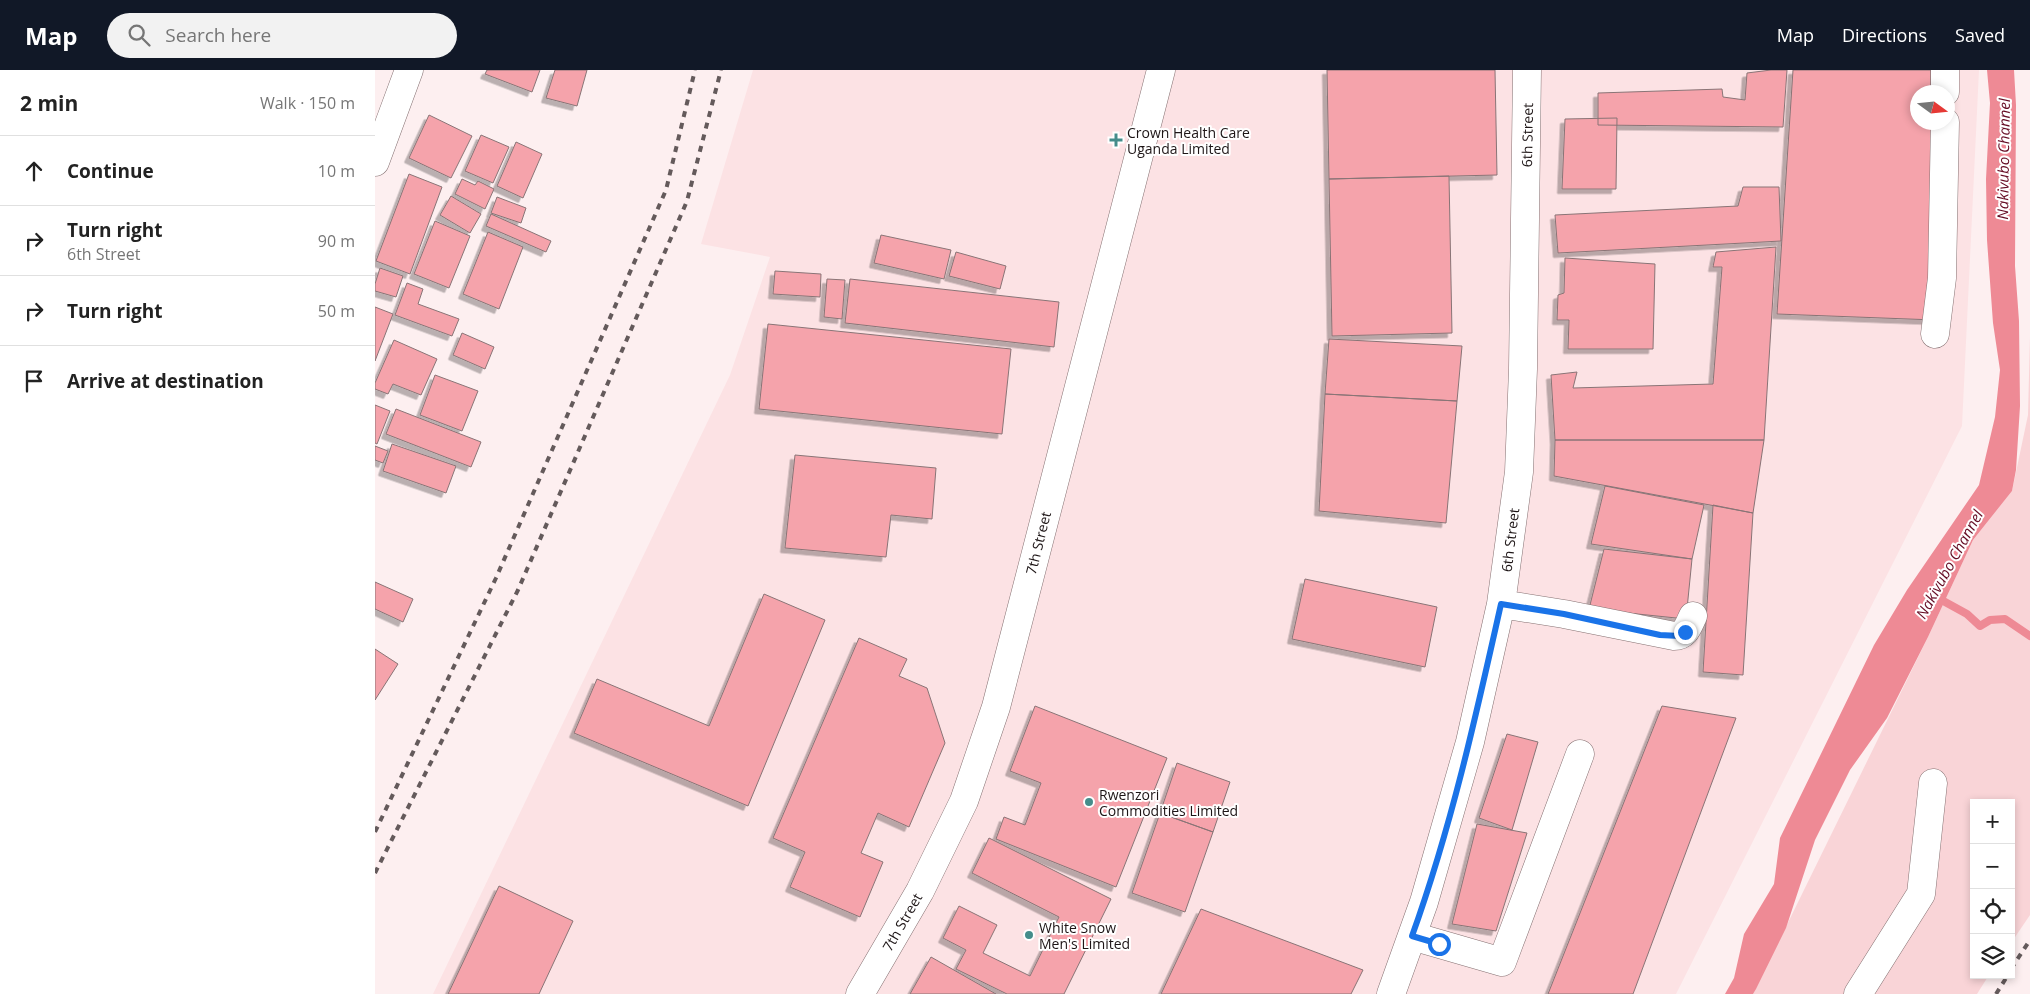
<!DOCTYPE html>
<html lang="en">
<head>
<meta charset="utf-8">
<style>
  body { margin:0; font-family:"Open Sans",sans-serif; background:#f2f2f2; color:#222 }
  .controls { position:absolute; right:15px; bottom:15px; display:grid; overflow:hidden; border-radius:0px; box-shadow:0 2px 8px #0003 }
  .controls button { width:45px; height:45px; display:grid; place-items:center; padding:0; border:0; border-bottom:1px solid #e0e0e0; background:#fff; color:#222; font:25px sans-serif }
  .compass { position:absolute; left:1535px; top:15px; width:45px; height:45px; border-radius:50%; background:#fff; box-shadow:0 2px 8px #0003; rotate:105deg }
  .stop { position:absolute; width:15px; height:15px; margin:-11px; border:4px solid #1a73e8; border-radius:50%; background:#fff }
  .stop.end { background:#1a73e8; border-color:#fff; box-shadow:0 1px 5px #0008 }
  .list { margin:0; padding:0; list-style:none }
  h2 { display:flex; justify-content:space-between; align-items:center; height:65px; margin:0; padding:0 20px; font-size:21px }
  h2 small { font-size:16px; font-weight:400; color:#767676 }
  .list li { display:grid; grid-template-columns:32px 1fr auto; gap:15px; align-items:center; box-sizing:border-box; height:70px; padding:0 20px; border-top:1px solid #e0e0e0 }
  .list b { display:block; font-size:19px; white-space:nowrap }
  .list p { margin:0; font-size:16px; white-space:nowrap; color:#767676 }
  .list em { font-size:16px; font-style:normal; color:#767676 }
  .icon { flex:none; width:28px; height:28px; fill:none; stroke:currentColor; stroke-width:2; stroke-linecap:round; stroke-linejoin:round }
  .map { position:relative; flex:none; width:1655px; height:924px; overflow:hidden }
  header { display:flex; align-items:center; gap:30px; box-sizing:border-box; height:70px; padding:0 25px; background:#111827; color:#fff }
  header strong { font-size:24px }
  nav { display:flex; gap:28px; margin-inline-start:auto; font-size:18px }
  .search { width:350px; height:45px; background:#f2f2f2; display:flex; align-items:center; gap:12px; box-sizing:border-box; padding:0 18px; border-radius:28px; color:#767676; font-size:19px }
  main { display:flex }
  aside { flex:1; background:#fff }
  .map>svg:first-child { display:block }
</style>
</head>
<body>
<header>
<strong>Map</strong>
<div class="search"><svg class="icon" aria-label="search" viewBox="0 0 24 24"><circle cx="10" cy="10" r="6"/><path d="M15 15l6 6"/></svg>Search here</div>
<nav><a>Map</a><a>Directions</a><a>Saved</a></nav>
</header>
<main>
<aside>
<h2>2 min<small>Walk · 150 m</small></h2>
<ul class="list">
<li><svg class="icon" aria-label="ahead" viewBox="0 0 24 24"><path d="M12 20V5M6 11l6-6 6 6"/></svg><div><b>Continue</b></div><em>10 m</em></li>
<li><svg class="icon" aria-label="right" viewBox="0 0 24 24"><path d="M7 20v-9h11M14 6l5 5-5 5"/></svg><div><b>Turn right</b><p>6th Street</p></div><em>90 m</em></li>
<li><svg class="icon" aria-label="right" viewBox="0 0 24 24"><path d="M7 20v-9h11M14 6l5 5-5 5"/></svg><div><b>Turn right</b></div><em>50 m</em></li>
<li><svg class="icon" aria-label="arrive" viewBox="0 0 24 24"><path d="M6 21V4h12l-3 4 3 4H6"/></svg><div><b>Arrive at destination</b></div></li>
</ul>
</aside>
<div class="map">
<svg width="1655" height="924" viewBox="0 0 1655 924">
  <defs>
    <filter id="shadow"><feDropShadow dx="-4.5" dy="4.5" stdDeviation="0" flood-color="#0004"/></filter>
  </defs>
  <rect width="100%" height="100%" fill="#fdeff0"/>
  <path fill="#fce2e4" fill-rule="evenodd" d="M378,0H1604L1587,356L1301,924H58L355,305L395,187L326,174ZM1542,22H1572V52H1542Z"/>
  <path fill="#f9d4d7" d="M1655,266V845L1636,873V733H1599V905H1614L1602,924H1378L1553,567L1598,470L1637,421L1653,345Z"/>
  <path fill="#ee8a95" d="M1612,0H1639L1641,35L1640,196L1644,251L1645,336L1641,400L1637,421L1598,470L1553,567L1512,648L1475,700L1440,770L1411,858L1381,919L1378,924H1350L1359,908L1369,864L1399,814L1405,768L1499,575L1532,520L1604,415L1620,347L1625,300L1618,253L1612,170L1611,109L1615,33Z"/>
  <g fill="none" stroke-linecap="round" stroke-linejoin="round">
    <path stroke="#ee8a95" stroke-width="8" d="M1561,527L1592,544L1605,556L1615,550L1630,549L1655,566"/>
  </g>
  <path fill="#f5a3ab" stroke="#897476" filter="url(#shadow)" d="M112,0H165L157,22L110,4Z
    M180,0H212L202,36L171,28Z
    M952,0H1120L1122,105L954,109Z
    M1396,0H1412L1408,57L1223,55V23L1347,19L1348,27L1370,30L1372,3Z
    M1418,0H1556V22H1542V52H1557L1560,250L1402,244Z
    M54,45L97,66L76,108L34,88Z
    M1242,48L1241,119H1187L1190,49Z
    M106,65L134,77L118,113L90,101Z
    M141,72L167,84L148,128L122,116Z
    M34,104L67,117L35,204L1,191Z
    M1074,106L1077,263L957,266L954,109Z
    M87,109L100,115L103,111L119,119L110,139L80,124Z
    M1368,117H1404L1406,171L1183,183L1180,145L1363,136Z
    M76,126L106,144L95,163L65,145Z
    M122,127L151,138L146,153L116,143Z
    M116,144L176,171L171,182L111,156Z
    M60,151L95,166L74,218L39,204Z
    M113,162L148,177L124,239L88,224Z
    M506,165L576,180L569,209L499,193Z
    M1401,177L1389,370H1180L1176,305L1202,302L1198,318L1338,314L1347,197H1338L1341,182Z
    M581,182L631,196L625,219L574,206Z
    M1190,188L1280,194L1278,279H1193L1194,250H1182L1183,225L1189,223Z
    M5,198L28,206L21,227L0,221V214Z
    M400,201L446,204L445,227L398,224Z
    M452,209L470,210L467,249L449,247Z
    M475,209L684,232L679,277L470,253Z
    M32,213L48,219L43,234L84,249L77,266L20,245Z
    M0,237L18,244L0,291Z
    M393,254L636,279L627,364L384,339Z
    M87,263L119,277L110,299L78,285Z
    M954,269L1087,276L1082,331L950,324Z
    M19,270L62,289L46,325L18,314L13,324L0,319V313Z
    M60,305L103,321L87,361L45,345Z
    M950,324L1082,331L1071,453L944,441Z
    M0,335L15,341L2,374L0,373Z
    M21,339L106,372L96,397L11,364Z
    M1180,370H1389L1378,443L1179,406Z
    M17,374L81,396L71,423L8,401Z
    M0,376L13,381L8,393L0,390Z
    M420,385L561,398L557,449L516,445L511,487L410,478Z
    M1230,416L1329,435L1317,489L1216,474Z
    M1338,435L1378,443L1368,605L1328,602Z
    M1229,479L1317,489L1311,549L1214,539Z
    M930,509L1062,537L1050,597L917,569Z
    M0,512L38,529L28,552L0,539Z
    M389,524L450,550L373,736L199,663L222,609L334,656Z
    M484,568L532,589L524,606L552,618L570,673L534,757L503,743L486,783L508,792L485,847L415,817L430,782L398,768Z
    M0,579L23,594L0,630Z
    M660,636L792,688L741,817L621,769L629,747L650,755L666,713L635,701Z
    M1287,636L1361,648L1258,924H1173Z
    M1132,664L1163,672L1137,760L1104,748Z
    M802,693L855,712L838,762L785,743Z
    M785,743L838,762L810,842L757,823Z
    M1102,754L1152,763L1121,861L1077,854Z
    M614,768L736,829L689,924H632L581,899L591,880L568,868L584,836L622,855L608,883L655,906L684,847L597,803Z
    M124,816L198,851L164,924H73Z
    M826,839L988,900L976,924H786Z
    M556,887L621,924H535Z"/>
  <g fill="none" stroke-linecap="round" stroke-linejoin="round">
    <g stroke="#857172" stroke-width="29">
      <path id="minor" d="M1570,0V22
        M0,92L34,0
        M1560,264L1567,208L1570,52
        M1126,534L1189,544L1299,566C1311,566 1313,556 1318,546
        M1037,866L1127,892L1205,684
        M485,924L545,821L589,731L621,637L786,0
        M1016,924L1049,832L1095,672L1126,534L1144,402L1148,299L1152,0
        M1483,924L1546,824L1558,713"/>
    </g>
    <use href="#minor" stroke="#fff" stroke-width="28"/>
    <path stroke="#645a5b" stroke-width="4" stroke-dasharray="6 6" stroke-linecap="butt" d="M0,762L121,508L291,120L320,0
      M0,803L143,520L312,131L346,0
      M1636,899L1655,870
      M1621,924L1633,905"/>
  </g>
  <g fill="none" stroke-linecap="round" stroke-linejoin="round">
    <path stroke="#1a73e8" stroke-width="6" d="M1064,874L1037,866C1076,758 1101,646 1126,534L1189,544L1285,565L1305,566L1310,562"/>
  </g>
  <g fill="#458d8b" stroke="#fff" stroke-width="2">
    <path d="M738.5 62.5h5v5h5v5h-5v5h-5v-5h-5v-5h5z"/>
    <circle cx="714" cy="732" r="5"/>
    <circle cx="654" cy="865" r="5"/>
  </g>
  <g text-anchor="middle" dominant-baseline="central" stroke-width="4" stroke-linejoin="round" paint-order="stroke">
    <g font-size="14" fill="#1d1516" stroke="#fff" text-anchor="start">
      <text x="752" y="62">Crown Health Care<tspan x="752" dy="16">Uganda Limited</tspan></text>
      <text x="724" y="724">Rwenzori<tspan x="724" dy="16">Commodities Limited</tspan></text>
      <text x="664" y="857">White Snow<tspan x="664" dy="16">Men's Limited</tspan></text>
    </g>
    <g font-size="14" fill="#1d1516" stroke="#fff">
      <text transform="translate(1152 65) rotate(-89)">6th Street</text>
      <text transform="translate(1135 470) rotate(-83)">6th Street</text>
      <text transform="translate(663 473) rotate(-76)">7th Street</text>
      <text transform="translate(527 852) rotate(-60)">7th Street</text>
    </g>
    <g font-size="15" font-style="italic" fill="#650b23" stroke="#fff">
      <text transform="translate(1628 89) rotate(-89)">Nakivubo Channel</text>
      <text transform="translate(1574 494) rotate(-61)">Nakivubo Channel</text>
    </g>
  </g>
</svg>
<div class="controls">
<button>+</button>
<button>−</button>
<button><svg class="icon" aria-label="locate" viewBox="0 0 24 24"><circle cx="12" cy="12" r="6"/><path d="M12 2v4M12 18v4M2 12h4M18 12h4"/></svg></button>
<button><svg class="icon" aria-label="layers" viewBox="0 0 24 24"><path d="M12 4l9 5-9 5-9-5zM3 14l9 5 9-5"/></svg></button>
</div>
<svg class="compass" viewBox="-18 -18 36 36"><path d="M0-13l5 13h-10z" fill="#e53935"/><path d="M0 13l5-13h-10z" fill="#767676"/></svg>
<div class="stop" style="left:1064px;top:874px"></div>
<div class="stop end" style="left:1310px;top:562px"></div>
</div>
</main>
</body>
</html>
